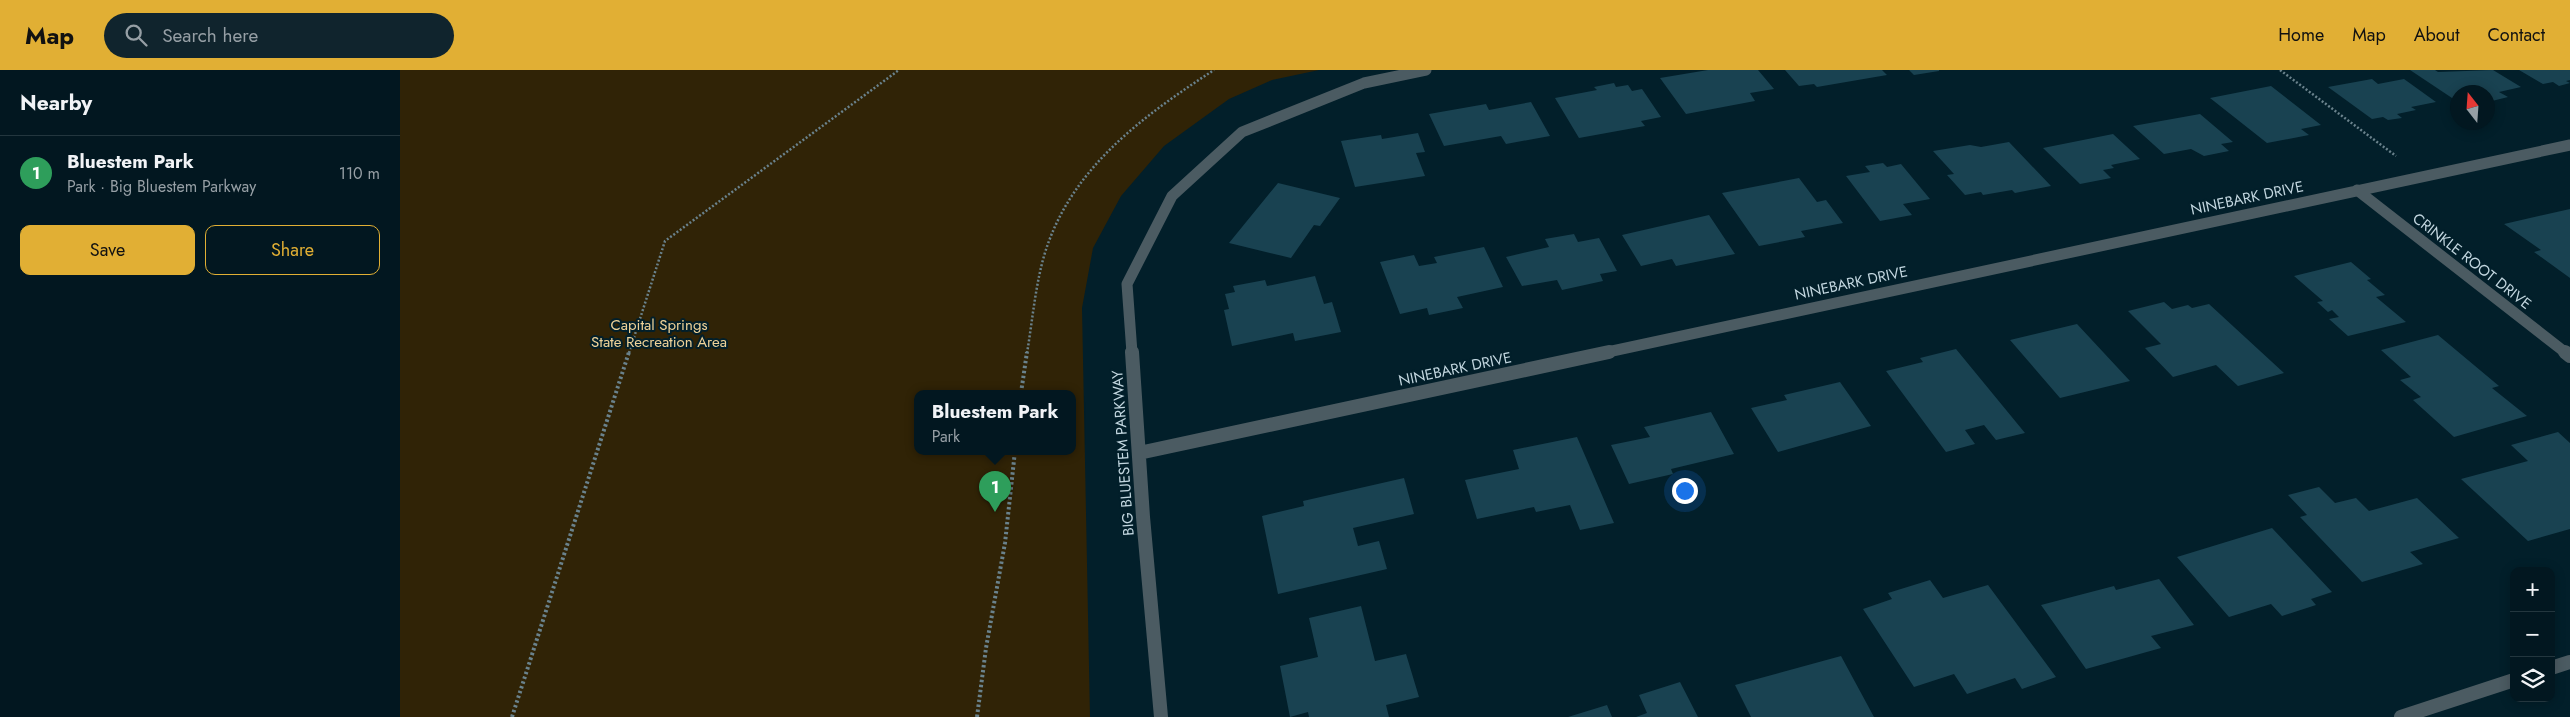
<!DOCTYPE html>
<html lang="en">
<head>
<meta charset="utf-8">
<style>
  body { margin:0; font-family:Jost,sans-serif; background:#10242d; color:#f1f3f6 }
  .controls { position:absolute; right:15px; bottom:15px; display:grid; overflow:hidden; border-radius:10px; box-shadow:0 2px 12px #0003 }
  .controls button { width:45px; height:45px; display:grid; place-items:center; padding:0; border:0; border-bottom:1px solid #23363e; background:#021720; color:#f1f3f6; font:25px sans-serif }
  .compass { position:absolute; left:2050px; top:15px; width:45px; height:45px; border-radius:50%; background:#021720; box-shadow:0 2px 12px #0003; rotate:343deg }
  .you { position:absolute; left:1284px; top:420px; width:18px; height:18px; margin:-12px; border:4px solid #fff; border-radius:50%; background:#1a73e8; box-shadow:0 0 0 8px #1a73e833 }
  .badge { display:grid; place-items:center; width:32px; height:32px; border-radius:50%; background:#e1af34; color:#fff; font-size:16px; font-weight:700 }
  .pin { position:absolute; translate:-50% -41px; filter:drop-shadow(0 1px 2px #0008) }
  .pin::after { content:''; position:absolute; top:26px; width:18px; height:15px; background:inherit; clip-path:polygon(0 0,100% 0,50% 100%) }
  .popup { position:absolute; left:514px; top:320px; width:162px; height:65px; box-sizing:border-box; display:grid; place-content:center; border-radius:10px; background:#021720; filter:drop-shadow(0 1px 4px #0005); font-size:16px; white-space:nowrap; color:#969fa5 }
  .popup b { font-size:19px; color:#f1f3f6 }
  .popup::after { content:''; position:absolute; left:50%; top:100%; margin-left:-10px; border:10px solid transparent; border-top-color:#021720 }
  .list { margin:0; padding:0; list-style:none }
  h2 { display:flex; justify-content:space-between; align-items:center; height:65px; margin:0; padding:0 20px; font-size:21px }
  h2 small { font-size:16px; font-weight:400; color:#969fa5 }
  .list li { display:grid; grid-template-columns:32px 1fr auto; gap:15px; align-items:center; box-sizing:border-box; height:75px; padding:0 20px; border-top:1px solid #23363e }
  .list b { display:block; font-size:19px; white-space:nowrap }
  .list p { margin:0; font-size:16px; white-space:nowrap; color:#969fa5 }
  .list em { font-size:16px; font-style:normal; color:#969fa5 }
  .actions { display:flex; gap:10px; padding:15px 20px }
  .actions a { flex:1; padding:11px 0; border:1px solid #e1af34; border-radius:10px; text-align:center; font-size:18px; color:#e1af34 }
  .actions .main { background:#e1af34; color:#111 }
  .icon { flex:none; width:28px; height:28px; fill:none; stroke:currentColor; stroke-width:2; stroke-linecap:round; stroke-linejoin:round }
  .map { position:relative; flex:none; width:2170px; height:647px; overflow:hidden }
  header { display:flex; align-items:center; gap:30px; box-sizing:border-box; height:70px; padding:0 25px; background:#e1af34; color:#111 }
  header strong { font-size:24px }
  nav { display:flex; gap:28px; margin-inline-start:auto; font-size:18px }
  .search { width:350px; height:45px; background:#10242d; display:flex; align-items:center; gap:12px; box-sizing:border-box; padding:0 18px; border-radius:28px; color:#969fa5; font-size:19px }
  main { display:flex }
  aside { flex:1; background:#021720 }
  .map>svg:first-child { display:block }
</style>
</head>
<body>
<header>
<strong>Map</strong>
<div class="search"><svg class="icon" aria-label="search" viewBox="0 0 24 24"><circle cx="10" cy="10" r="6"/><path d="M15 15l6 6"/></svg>Search here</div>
<nav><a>Home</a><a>Map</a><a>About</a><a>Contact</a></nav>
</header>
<main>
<aside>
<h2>Nearby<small></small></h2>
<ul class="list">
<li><span class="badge" style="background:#2e9e5b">1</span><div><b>Bluestem Park</b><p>Park · Big Bluestem Parkway</p></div><em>110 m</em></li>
</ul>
<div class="actions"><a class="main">Save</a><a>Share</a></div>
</aside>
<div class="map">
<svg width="2170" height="647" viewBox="0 0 2170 647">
  <rect width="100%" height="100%" fill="#021f2a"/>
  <path fill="#302306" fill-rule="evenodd" d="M0,0H919L872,10L829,29L764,76L721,126L693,178L682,238L690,647H0ZM518,323H672V381H518Z"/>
  <path fill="#194251" d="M1308,0H1358L1374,19L1350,23L1355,31L1286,44L1260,8Z
    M1385,0H1482L1487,5L1417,17L1414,14L1399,16Z
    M1509,0H1539V1L1514,5Z
    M2010,0H2035L2038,2L2093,0L2121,17L2099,22L2108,27L2088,32V22H2058V32Z
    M2119,0H2170V10L2166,11L2170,13L2159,16L2153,12L2143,14Z
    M1972,9L1978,14L2004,9L2036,32L2011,37L2016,40L1997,44L2002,48L1988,50L1983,47L1972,49L1928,17Z
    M1214,13L1216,17L1228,15L1232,21L1242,19L1261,47L1241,51L1245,56L1179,68L1155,28L1197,20L1194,17Z
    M1871,16L1921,55L1901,59L1909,65L1867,73L1810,28Z
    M1131,32L1150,66L1106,74L1101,66L1044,76L1029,44L1086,34L1089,40Z
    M1800,44L1833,72L1821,74L1829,81L1804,86L1791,79L1764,84L1733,56Z
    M1018,63L1025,82L1016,83L1025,106L955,117L941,71L981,65L982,69Z
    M1713,64L1740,89L1711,95L1714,98L1703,100L1711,108L1680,114L1643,78Z
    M1609,72L1651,116L1615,123L1612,120L1583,125L1581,122L1565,125L1547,105L1554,104L1533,81L1570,75L1581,77Z
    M1483,93L1487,97L1501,94L1530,129L1503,134L1512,145L1480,151L1446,106L1470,102L1465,96Z
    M1399,108L1417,132L1426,130L1443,153L1401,161L1405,167L1359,176L1322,123Z
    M878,113L940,128L920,156L914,155L891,188L829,173Z
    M2170,139V208L2134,182L2141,180L2104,154Z
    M1309,145L1335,184L1276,196L1272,189L1241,196L1222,165Z
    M1174,164L1178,172L1199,168L1217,201L1200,204L1203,211L1162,220L1157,210L1122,216L1106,187L1149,177L1145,169Z
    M1084,177L1103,217L1057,227L1063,238L1029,245L1027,238L1000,244L980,192L1014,185L1019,196L1037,193L1034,187Z
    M1951,192L1971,209L1967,210L1985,225L1976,227L2006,252L1948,266L1929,249L1939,247L1932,240L1928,242L1917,232L1923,231L1894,206Z
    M915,206L924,234L932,232L941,262L895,271L893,263L832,276L824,240L829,239L825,224L835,222L833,216L865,210L867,216Z
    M1764,232L1772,239L1788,235L1792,238L1809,234L1884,303L1838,316L1816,295L1773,307L1745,278L1761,274L1728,241Z
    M1677,254L1730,311L1660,328L1610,270Z
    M2038,265L2099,316L2092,318L2127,346L2054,367L2013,330L2021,327L2000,310L2011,307L1981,280Z
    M1556,279L1625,363L1596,370L1584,355L1565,360L1575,374L1546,382L1486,301L1523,292L1520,288Z
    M1440,312L1471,356L1378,382L1351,338L1387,330L1384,325Z
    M1311,342L1334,384L1271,399L1273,404L1229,414L1211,375L1250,367L1244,357Z
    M2158,362L2170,373V459L2128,471L2061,409L2128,391L2111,375Z
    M1177,367L1214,453L1180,460L1170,435L1136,442L1134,437L1077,449L1065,410L1119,399L1113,380Z
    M1004,408L1014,444L953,458L958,476L979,471L987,499L878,524L862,446L904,436L903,431Z
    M1919,417L1935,433L1956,428L1969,441L2017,428L2059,468L2010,482L2023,494L1962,512L1900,447L1907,445L1888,425Z
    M1872,458L1932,522L1911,529L1916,535L1882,546L1871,534L1829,547L1777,487Z
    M1759,509L1794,555L1751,566L1761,578L1686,599L1641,535L1714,516L1716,520Z
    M1530,510L1543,528L1588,515L1656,607L1622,619L1615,608L1567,624L1554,604L1514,617L1463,539L1492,529L1488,523Z
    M961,536L975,591L1006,584L1019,627L986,635L989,647H909L908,642L890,647L880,596L918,587L909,548Z
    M1441,586L1474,647H1351L1335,615Z
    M1280,612L1298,647H1236L1247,643L1239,625Z
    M1207,635L1212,647H1168Z"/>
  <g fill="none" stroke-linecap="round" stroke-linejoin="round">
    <path stroke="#6a828c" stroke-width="2.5" stroke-dasharray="2 2" stroke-linecap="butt" d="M1880,0L1996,86
      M229,283L265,171L499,0
      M627,283C633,248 636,205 649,171C678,93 746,44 814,0"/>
    <path stroke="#6a828c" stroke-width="4" stroke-dasharray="2.5 2.5" stroke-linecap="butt" d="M621,323L627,282
      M112,647L229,282
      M577,647L586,578L605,473L615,381"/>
    <path stroke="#4b5b62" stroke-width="11" d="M1957,120L2166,283
      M732,283L727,214L772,126L842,62L964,13L1026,0
      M1203,283L2170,75"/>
    <path stroke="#4b5b62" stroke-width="14" d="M732,282L743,447L761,647
      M2165,282L2170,286
      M739,383L1209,282
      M2151,598L2170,592
      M2001,647L2114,610"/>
  </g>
  <g text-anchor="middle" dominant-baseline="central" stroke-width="4" stroke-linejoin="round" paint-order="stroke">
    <g font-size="15" fill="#c2d6df" stroke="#021f2a">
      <text transform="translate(1847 128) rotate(-12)">NINEBARK DRIVE</text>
      <text transform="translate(2072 191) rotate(38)">CRINKLE ROOT DRIVE</text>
      <text transform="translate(1451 213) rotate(-12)">NINEBARK DRIVE</text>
      <text transform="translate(1055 299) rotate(-12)">NINEBARK DRIVE</text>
      <text transform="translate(723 383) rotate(-94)">BIG BLUESTEM PARKWAY</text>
    </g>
    <g font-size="15" fill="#f0d398" stroke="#021f2a">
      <text x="259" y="255">Capital Springs<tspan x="259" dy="17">State Recreation Area</tspan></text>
    </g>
  </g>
</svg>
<div class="controls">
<button>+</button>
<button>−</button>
<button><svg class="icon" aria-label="layers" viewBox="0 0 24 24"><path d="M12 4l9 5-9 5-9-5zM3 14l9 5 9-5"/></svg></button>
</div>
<svg class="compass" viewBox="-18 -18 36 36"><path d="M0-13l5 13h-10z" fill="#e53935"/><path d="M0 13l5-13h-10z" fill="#969fa5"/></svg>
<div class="you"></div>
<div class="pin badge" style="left:595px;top:442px;background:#2e9e5b">1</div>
<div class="popup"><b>Bluestem Park</b>Park</div>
</div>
</main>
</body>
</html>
